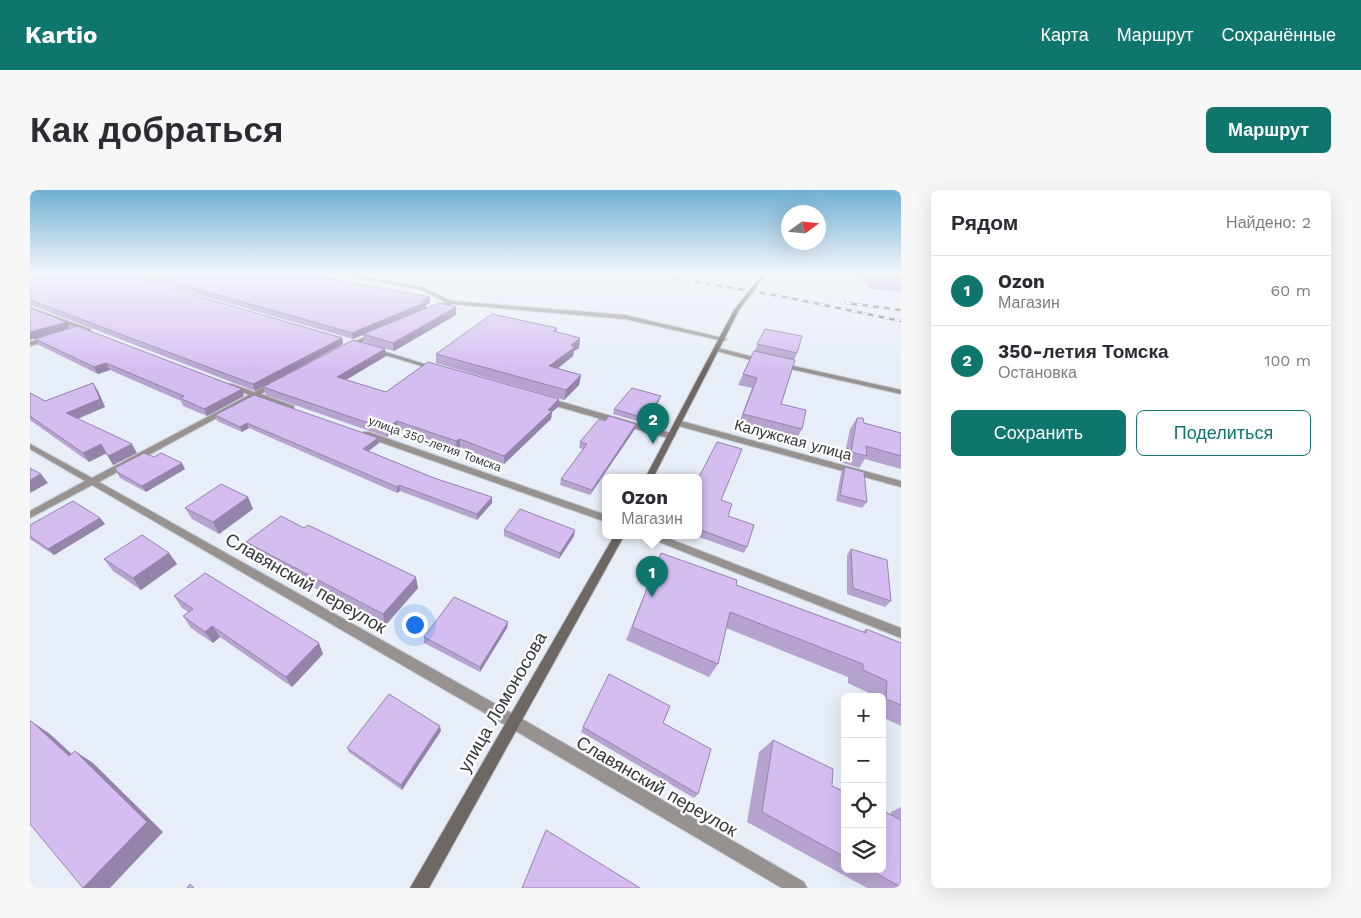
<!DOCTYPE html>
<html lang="ru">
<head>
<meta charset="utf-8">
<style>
  body { margin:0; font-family:"Work Sans",sans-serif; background:#f7f7f7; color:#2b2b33 }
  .controls { position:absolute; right:15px; bottom:15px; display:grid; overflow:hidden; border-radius:8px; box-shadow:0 5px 20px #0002 }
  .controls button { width:45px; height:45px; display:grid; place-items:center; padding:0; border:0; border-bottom:1px solid #e1e1e2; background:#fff; color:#2b2b33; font:25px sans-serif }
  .compass { position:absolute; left:751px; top:15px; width:45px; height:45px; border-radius:50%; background:#fff; box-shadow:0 5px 20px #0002; rotate:75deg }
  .you { position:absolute; left:384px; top:434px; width:18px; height:18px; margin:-12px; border:4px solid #fff; border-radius:50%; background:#1a73e8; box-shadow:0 0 0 8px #1a73e833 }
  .badge { display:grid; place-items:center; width:32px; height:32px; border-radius:50%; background:#0f766e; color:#fff; font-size:16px; font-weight:700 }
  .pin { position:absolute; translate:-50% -41px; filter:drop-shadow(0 1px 2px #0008) }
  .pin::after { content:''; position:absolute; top:26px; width:18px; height:15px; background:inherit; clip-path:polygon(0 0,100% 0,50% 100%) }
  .popup { position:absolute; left:572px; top:284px; width:100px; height:65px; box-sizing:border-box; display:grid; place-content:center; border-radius:8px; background:#fff; filter:drop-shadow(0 1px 4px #0005); font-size:16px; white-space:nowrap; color:#7c7c81 }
  .popup b { font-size:19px; color:#2b2b33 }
  .popup::after { content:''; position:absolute; left:50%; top:100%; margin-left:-10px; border:10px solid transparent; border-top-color:#fff }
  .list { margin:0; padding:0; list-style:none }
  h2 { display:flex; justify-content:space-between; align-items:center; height:65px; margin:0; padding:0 20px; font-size:21px }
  h2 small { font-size:16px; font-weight:400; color:#7c7c81 }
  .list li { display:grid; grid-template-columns:32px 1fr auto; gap:15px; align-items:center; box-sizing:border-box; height:70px; padding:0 20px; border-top:1px solid #e1e1e2 }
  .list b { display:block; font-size:19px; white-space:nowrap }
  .list p { margin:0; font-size:16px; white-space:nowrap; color:#7c7c81 }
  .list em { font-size:16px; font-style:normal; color:#7c7c81 }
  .actions { display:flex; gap:10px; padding:15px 20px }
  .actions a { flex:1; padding:11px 0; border:1px solid #0f766e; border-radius:8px; text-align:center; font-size:18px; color:#0f766e }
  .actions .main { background:#0f766e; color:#fff }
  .icon { flex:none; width:28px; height:28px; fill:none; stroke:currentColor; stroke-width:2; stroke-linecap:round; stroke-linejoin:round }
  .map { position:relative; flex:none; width:871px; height:698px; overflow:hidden; border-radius:8px }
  header { display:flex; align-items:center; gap:30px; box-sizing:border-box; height:70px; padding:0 25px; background:#0f766e; color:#fff }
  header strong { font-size:24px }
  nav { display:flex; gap:28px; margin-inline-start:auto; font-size:18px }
  .intro { display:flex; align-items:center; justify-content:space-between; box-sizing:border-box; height:120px; padding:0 30px }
  h1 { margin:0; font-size:35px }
  .button { padding:12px 22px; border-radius:8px; background:#0f766e; color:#fff; font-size:18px; font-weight:700 }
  main { display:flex; gap:30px; padding:0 30px }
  aside { flex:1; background:#fff; border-radius:8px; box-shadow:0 5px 20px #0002 }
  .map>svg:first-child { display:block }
</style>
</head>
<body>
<header>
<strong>Kartio</strong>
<nav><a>Карта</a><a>Маршрут</a><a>Сохранённые</a></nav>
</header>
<div class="intro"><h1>Как добраться</h1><a class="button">Маршрут</a></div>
<main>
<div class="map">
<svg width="871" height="698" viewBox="0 0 871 698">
  <rect width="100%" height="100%" fill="#e7eef7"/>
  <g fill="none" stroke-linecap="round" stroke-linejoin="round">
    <g stroke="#c3c9d1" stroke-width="2">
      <path id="street" d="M304,83H314L392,97L421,111L595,125L697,149L694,151L595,129L421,114L401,122L399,121V119L416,112L389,99Z
        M0,117L60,139L61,140L56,141L0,121Z
        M347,141L350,143L349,144L319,158L314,157Z
        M21,146L24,148L23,149L0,156V152Z
        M688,158L735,170L736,171L733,173L686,161V159Z
        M342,159H346L410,179L405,180L342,161Z
        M750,173L871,200V204L748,176L747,175Z
        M244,192L249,193L231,204L264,216V220H258L225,207L69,292L487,526L774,692L777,698H752L477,536L62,295L0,328V321L55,291L0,259V254L62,288L219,205L198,196V194H202L224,202Z
        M512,208H518L644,244L645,246L641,248H638L512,212Z
        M645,231H651L871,291V297L645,235Z
        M333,242H339L576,325V332L333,246Z
        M618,346H632L871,438V448L619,348Z"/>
    </g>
    <g stroke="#c3c9d1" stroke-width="2">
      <path id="secondary" d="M733,83H737L709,120L623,288H615L704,120Z
        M584,346H594L399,698H380Z"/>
    </g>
    <use href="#street" fill="#979290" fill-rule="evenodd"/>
    <use href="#secondary" fill="#6e6763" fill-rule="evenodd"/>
    <g stroke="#73777d" stroke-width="2.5">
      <path id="rail" d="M616,83L755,107L871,131
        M816,113L871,120"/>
    </g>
    <use href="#rail" stroke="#fff" stroke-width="2" stroke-dasharray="5.5" stroke-linecap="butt"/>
  </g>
  <path fill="#b7a3cf" d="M0,83L312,148L313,154L225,201L1,115L0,116Z
    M94,83H270L400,107V113L396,115V118L426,117V125L364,161L335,153L333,145L323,149Z
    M824,83H871V102L839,98L834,88L826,87Z
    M527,138V142L550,148L549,158L544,161L543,166L527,179L551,185L549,195L534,210L406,173V164Z
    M735,139L767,163L764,170L751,214L772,239L766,250L708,235L722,198L708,195Z
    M5,149L214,206L177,226L153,216L151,211L80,180L68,184L9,155Z
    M355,159L356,166L316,190L356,202L529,209L528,217L522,222L521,229L474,274L430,257L427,260L368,239L357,247L236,205L233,197Z
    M63,193L68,201L75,217L48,229L107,263L83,275L76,263L59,272L0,230V203L15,211Z
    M629,211L616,229L613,228L610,232L583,224L584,219Z
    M185,225L348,248L349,253L339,261L462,313L447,330L370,301L367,303L219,238L212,242L187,231Z
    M827,228L834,233L871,243V279L835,269L829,278L813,273L820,239Z
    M606,234L605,239L560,305L530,295L531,289L553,259L549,258L550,252Z
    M124,267L155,279L116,302L90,288L85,278Z
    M815,277L837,312L832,318L806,311L811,283Z
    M668,289L691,310L698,326L717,357L714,363L666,346H668Z
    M218,307L223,319L189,344L162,329L155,318Z
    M70,328L75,334L24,365L0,349V335Z
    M274,338L388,398L355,436L222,364L216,352Z
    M474,340L544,346L529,369L474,346Z
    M821,359L861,411L855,417L817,404V365Z
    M139,363L147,374L111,400L83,381L74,369Z
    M631,363L706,395L833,442L836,439L871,453V536L852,527V507H841V504L818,493V487L696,438L688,474L679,487L596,450Z
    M144,406L293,464L262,497L190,447L183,453L161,438L153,426L158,422L152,418Z
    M478,432L477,438L450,482L394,453V447Z
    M633,533L668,604L664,608L551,542L553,537Z
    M411,541L372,600L319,562L317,558Z
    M743,550L802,596L815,602V679H852L861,622L871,617V698H837L717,632L729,562Z"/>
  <path fill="#9584a9" d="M400,107V113L396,115V118L323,149L322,143Z
    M426,117V125L364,161L363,153Z
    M37,132L40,138L0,150V142Z
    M312,148L313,154L225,201L223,194Z
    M550,148L549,158L544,161L543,166L518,186L519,176L541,155Z
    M355,159L356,166L309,194L307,187Z
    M76,173L80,180L68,184L64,177Z
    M551,185L549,195L534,210L536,200Z
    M63,193L68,201L75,217L41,231L36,223Z
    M212,199L214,206L177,226L174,219Z
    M631,206L629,211L616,229L618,224Z
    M529,209L528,217L522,222L521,229L474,274V266Z
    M367,231L368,239L357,247L356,239Z
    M217,233L219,238L212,242L210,237Z
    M606,234L605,239L560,305L562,300Z
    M348,248L349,253L334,264L333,259Z
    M430,249V257L427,260L426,251Z
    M71,254L77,263L59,272L53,263Z
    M102,254L107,263L83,275L78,266Z
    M152,273L155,279L116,302L112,296Z
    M11,284L18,293L0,303V290Z
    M369,295L370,301L367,303V297Z
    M218,307L223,319L189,344L183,332Z
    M462,307V313L447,330V324Z
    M70,328L75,334L24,365L18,359Z
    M545,340L544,346L529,369L530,363Z
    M139,363L147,374L111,400L103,388Z
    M386,387L388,398L355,436L353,424Z
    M478,432L477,438L450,482V477Z
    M182,436L190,447L183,453L175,442Z
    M289,453L293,464L262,497L256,487Z
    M1,531L20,544L57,578L39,566Z
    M410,536L411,541L372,600L371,595Z
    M45,561L63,573L133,642L80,698H53Z"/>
  <path fill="#d5bdf1" stroke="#9584a9" d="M0,83H89L312,148L223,194L0,110Z
    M111,83H270L400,107L391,111L396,112L322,143Z
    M846,83H871V88L847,84Z
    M409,113L426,117L363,153L333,144Z
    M0,118L37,132L0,142Z
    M462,124L527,138L523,141L550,148L541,155L545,157L519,176L551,185L536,200L406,164Z
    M47,136L212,199L174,219L150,208L154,206L76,173L64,177L5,149Z
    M735,139L772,146L767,163L727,154Z
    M323,150L355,159L307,187L356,202L398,172L529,209L518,220L522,221L474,266L430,249L426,251L367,231L356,239L233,197Z
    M724,161L765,170L751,214L776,220L772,239L713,224L727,188L713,184Z
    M63,193L70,209L36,223L102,254L78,266L71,254L53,263L0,226V203L15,211Z
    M602,198L631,206L618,224L614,222L611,227L584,219Z
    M224,205L348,248L333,259L404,288L462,307L447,324L369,295L367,297L217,233L210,237L185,225Z
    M579,226L606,234L562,300L531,289L557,254L550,252L569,229L575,231Z
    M827,228H833L834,233L871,243V266L836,256L837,266L821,262Z
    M687,252L712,259L691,310L702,314L698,326L724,335L717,357L668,339V289Z
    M114,263L124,267L131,263L152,273L112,296L87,282L85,278Z
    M815,277L834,282L837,312L810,305Z
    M0,278L11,284L0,290Z
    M191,294L218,307L183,332L155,318Z
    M43,311L70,328L18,359L0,346V335Z
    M490,319L545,340L530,363L474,340Z
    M251,326L274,338L278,335L386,387L353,424L216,352Z
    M112,345L139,363L103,388L74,369Z
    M821,359L857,370L861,411L823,398Z
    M631,363L707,390L706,395L836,443V439L871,453V515L856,509L857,491L833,480V474L700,422L688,474L602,437Z
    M175,383L289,453L256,487L182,436L175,442L153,426L163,419L144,406Z
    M424,407L478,432L450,477L394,447Z
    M579,484L640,516L633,533L681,559L668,604L553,537Z
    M359,504L410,536L371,595L317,558Z
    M0,531H1L39,566L45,561L117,632L53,698L0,634Z
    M743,550L803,579L802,596L815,602V667L732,622Z
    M852,620L871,630V697L838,679H852Z
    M516,640L610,698H492Z
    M160,694L164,698H157Z"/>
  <linearGradient id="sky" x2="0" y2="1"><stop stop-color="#71b0d5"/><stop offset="0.46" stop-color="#f4f7fb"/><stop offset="1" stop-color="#f4f7fb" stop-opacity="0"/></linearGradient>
  <rect width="871" height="181" fill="url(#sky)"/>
  <g text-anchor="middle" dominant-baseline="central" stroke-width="4.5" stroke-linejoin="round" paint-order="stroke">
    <g font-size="12" fill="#34363a" stroke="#fff">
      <text transform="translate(405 254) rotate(20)">улица 350-летия Томска</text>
    </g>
    <g font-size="15" fill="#34363a" stroke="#fff">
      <text transform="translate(763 250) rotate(15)">Калужская улица</text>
    </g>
    <g font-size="18" fill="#34363a" stroke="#fff">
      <text transform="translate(276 393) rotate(30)">Славянский переулок</text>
      <text transform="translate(472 512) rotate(-60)">улица Ломоносова</text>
      <text transform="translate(627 596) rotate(30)">Славянский переулок</text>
    </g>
  </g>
</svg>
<div class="controls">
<button>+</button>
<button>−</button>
<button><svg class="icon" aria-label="locate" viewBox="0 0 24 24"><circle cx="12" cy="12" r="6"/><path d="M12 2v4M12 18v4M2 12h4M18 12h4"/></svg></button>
<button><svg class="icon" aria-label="layers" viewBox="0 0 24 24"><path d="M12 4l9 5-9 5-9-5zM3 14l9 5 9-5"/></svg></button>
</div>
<svg class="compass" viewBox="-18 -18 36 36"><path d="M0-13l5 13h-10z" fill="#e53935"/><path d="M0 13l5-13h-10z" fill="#7c7c81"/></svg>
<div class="you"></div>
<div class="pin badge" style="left:622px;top:407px">1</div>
<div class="popup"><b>Ozon</b>Магазин</div>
<div class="pin badge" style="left:623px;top:254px">2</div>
</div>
<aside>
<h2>Рядом<small>Найдено: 2</small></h2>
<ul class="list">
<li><span class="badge">1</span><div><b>Ozon</b><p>Магазин</p></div><em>60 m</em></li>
<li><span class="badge">2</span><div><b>350-летия Томска</b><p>Остановка</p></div><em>100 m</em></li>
</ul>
<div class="actions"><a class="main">Сохранить</a><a>Поделиться</a></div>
</aside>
</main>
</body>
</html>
